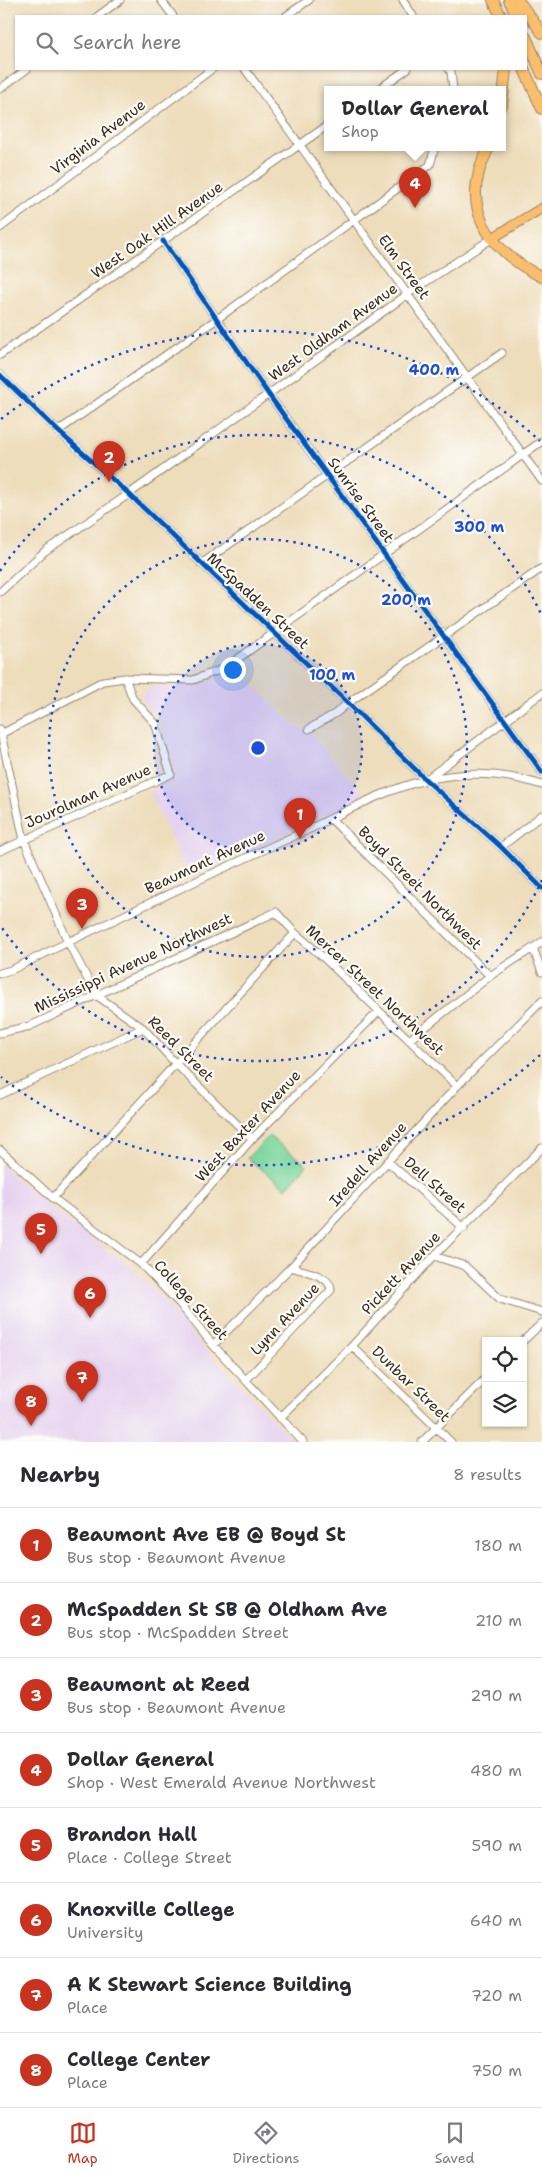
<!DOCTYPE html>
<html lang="en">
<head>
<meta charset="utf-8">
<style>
  body { margin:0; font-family:"Shantell Sans",sans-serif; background:#f7f7f7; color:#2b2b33 }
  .controls { position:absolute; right:15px; bottom:15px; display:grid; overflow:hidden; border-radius:0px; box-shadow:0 1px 4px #0004 }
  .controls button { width:45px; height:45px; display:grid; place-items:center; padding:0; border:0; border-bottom:1px solid #e1e1e2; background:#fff; color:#2b2b33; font:25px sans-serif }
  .you { position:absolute; left:232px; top:669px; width:18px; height:18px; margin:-12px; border:4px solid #fff; border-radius:50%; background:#1a73e8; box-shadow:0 0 0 8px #1a73e833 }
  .badge { display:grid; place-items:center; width:32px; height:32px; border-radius:50%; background:#c8321e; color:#fff; font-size:16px; font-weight:700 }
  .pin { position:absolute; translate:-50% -41px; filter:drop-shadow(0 1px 2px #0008) }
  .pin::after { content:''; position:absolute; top:26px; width:18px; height:15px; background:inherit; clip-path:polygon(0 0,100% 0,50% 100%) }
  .popup { position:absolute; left:324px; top:86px; width:182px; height:65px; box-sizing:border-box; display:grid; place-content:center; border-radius:0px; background:#fff; filter:drop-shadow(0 1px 4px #0005); font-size:16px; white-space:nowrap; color:#7c7c81 }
  .popup b { font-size:19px; color:#2b2b33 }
  .popup::after { content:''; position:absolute; left:50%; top:100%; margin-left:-10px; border:10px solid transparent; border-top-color:#fff }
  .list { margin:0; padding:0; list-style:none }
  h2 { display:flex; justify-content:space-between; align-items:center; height:65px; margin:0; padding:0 20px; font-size:21px }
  h2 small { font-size:16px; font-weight:400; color:#7c7c81 }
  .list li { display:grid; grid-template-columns:32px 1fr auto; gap:15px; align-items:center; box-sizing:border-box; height:75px; padding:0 20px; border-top:1px solid #e1e1e2 }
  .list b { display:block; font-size:19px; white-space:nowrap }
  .list p { margin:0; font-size:16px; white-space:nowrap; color:#7c7c81 }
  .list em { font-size:16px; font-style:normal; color:#7c7c81 }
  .icon { flex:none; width:28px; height:28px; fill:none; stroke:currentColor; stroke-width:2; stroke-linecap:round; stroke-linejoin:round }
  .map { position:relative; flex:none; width:542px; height:1442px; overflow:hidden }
  .search { position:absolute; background:#fff; box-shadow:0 1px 4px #0004; left:15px; right:15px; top:15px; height:55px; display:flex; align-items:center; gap:12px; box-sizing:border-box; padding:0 18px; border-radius:0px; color:#7c7c81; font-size:19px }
  .sheet { height:665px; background:#fff }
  nav { display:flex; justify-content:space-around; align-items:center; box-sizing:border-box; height:70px; border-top:1px solid #e1e1e2; background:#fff; font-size:14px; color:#7c7c81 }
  nav a { display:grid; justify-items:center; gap:2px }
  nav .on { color:#c8321e }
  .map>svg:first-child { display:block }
</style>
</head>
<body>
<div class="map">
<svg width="542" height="1442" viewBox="0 0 542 1442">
  <rect width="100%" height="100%" fill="#fdfcf7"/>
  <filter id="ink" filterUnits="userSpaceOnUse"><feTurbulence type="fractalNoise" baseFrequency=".02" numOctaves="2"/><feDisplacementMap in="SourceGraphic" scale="10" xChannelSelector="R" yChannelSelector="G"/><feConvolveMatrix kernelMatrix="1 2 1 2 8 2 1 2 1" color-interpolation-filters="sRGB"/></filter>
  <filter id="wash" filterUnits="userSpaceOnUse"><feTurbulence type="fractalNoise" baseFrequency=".0096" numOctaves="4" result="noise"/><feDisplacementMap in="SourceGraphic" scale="20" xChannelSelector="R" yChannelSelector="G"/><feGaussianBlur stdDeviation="1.12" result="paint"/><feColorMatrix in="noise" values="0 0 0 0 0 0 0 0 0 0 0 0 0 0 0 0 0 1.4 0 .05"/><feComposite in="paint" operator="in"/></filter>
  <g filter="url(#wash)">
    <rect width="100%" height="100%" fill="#edb"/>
    <path fill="#e6d2f0" d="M237,669L297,728L309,732L365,796L190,878L149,792L176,779L159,716L146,706L142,698L144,692L153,687L198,685Z
      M0,1164L56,1213L128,1265L153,1288L205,1349L295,1442H0Z"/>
    <path fill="#7dd79e" stroke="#5c805e" d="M269,1136L307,1165L286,1188L247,1158Z"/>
  </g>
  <g filter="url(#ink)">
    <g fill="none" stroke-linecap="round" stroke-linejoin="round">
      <g stroke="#94846c" stroke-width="9">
        <path id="minor" d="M161,0L173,16
          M403,0L413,16
          M98,16L120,0
          M286,16L309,0
          M245,69L542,481
          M449,69L451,72L453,89
          M0,89L27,69
          M379,89L407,69
          M0,228L212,69
          M163,241L269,395L542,772
          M0,355L328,125
          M0,375L58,431L129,494L348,703L426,780L501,847L542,888
          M58,431L217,319L430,165L435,147
          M201,564L502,353
          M0,592L45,551L129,494L415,289L491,239
          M0,729L24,840L68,942L96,995L143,1028L175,1063L252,1139
          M309,729L336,713L348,703L542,568
          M1,734L103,681L125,678L193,680L225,668L542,441
          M428,778L542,693
          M331,819L490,976
          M501,847L542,815
          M0,851L171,774L155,723L133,699L125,678
          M533,948L542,972
          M0,973L11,970C107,923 203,877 301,833C342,814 382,790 426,780C465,771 505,773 542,785
          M0,1033L30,1026L276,912L295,933L324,958L457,1086
          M409,1040L490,976L542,942
          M0,1095L143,1028
          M0,1150L53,1198L141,1264L179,1303L213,1345L303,1442
          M388,1162L464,1228
          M53,1198L295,933
          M434,1256L465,1266L500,1299L542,1312
          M141,1264L252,1139L379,1011
          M523,1341L542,1323
          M213,1345L291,1267L457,1086L542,1001
          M352,1346L451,1442
          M246,1380L331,1290C331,1275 303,1271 291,1267
          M280,1418L352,1346L434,1256L542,1148
          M422,1442L486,1378"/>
      </g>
      <g stroke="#94846c" stroke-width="11">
        <path id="major" d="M491,239L542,208"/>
      </g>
      <g stroke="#94846c" stroke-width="12">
        <path id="highway" d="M493,0L501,16
          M509,0L517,16
          M518,0L542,33
          M526,37L542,74
          M524,69L542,109
          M502,105L506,69
          M489,147C486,155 481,163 479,172C465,221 501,257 542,277"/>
      </g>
      <use href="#minor" stroke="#fff" stroke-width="7"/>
      <use href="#major" stroke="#fabe6d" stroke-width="9"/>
      <use href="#highway" stroke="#fabe6d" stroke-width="10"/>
      <g stroke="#fdfcf7" stroke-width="8">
        <path id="cycleway" d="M163,241L269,395L542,772
          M0,375L58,431L129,494L348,703L426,780L501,847L542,888"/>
      </g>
      <use href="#cycleway" stroke="#0057b8" stroke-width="5"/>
    </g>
  </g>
  <circle cx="258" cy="748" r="104" fill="#1d4ed8" fill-opacity=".12"/>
  <g fill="none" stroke="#1d4ed8" stroke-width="2.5" stroke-dasharray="2.5 5">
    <circle cx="258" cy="748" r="104"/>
    <circle cx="258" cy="748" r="209"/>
    <path d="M542 880A313 313 0 0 1 0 925M0 571A313 313 0 0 1 542 616"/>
    <path d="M540 1055A417 417 0 0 1 1 1077M1 419A417 417 0 0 1 540 441"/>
  </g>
  <g text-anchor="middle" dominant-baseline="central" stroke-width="4.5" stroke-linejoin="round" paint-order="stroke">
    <g font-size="15" fill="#3b2a1e" stroke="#fdfcf7">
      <text transform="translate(98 137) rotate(-37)">Virginia Avenue</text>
      <text transform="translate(157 230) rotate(-35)">West Oak Hill Avenue</text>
      <text transform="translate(404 267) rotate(54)">Elm Street</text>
      <text transform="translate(333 332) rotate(-36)">West Oldham Avenue</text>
      <text transform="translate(361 500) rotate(54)">Sunrise Street</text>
      <text transform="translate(258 601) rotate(43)">McSpadden Street</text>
      <text transform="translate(88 796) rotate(-24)">Jourolman Avenue</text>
      <text transform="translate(205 862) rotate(-25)">Beaumont Avenue</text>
      <text transform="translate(420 888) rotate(45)">Boyd Street Northwest</text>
      <text transform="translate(133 963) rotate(-25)">Mississippi Avenue Northwest</text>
      <text transform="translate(375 990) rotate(43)">Mercer Street Northwest</text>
      <text transform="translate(181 1049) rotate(45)">Reed Street</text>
      <text transform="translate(248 1126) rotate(-47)">West Baxter Avenue</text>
      <text transform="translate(368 1164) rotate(-48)">Iredell Avenue</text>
      <text transform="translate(435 1185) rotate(41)">Dell Street</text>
      <text transform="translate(401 1273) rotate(-47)">Pickett Avenue</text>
      <text transform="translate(191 1300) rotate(48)">College Street</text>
      <text transform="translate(285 1319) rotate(-47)">Lynn Avenue</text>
      <text transform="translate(411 1384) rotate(44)">Dunbar Street</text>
    </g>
  </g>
  <circle cx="258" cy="748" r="8" fill="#1d4ed8" stroke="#fdfcf7" stroke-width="2.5"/>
  <g font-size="15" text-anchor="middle" font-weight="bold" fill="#1d4ed8" stroke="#fdfcf7" stroke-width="4.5" stroke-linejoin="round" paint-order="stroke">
    <text x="434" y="375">400 m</text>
    <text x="479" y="532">300 m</text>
    <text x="406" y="605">200 m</text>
    <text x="332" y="680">100 m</text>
  </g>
</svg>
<div class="controls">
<button><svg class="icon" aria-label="locate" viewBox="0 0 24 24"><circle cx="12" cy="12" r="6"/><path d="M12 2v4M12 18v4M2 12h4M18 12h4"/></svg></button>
<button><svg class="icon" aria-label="layers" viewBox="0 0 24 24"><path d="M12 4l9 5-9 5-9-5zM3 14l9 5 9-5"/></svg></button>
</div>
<div class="you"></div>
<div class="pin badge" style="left:300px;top:839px">1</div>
<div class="pin badge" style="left:109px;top:482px">2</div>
<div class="pin badge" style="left:82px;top:929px">3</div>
<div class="pin badge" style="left:415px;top:208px">4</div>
<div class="popup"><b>Dollar General</b>Shop</div>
<div class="pin badge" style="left:41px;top:1254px">5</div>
<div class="pin badge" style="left:90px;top:1318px">6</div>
<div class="pin badge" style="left:82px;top:1402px">7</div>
<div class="pin badge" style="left:31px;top:1426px">8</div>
<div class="search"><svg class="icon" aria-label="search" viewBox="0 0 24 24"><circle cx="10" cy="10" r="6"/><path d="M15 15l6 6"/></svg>Search here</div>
</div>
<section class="sheet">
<h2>Nearby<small>8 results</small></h2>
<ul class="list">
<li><span class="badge">1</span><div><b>Beaumont Ave EB @ Boyd St</b><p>Bus stop · Beaumont Avenue</p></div><em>180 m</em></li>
<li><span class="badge">2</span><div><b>McSpadden St SB @ Oldham Ave</b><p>Bus stop · McSpadden Street</p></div><em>210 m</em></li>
<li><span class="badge">3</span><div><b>Beaumont at Reed</b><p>Bus stop · Beaumont Avenue</p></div><em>290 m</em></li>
<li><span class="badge">4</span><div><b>Dollar General</b><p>Shop · West Emerald Avenue Northwest</p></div><em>480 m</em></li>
<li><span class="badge">5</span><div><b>Brandon Hall</b><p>Place · College Street</p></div><em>590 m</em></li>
<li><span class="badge">6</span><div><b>Knoxville College</b><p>University</p></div><em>640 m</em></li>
<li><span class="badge">7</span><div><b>A K Stewart Science Building</b><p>Place</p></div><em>720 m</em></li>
<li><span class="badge">8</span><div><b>College Center</b><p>Place</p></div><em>750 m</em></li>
</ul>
</section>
<nav>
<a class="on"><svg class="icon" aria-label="map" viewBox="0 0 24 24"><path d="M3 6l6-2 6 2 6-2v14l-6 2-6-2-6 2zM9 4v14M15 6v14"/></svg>Map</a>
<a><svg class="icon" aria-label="directions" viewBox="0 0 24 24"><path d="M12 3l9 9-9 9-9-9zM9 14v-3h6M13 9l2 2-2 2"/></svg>Directions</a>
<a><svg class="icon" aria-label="saved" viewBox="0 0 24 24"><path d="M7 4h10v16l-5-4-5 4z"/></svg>Saved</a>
</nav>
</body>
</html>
